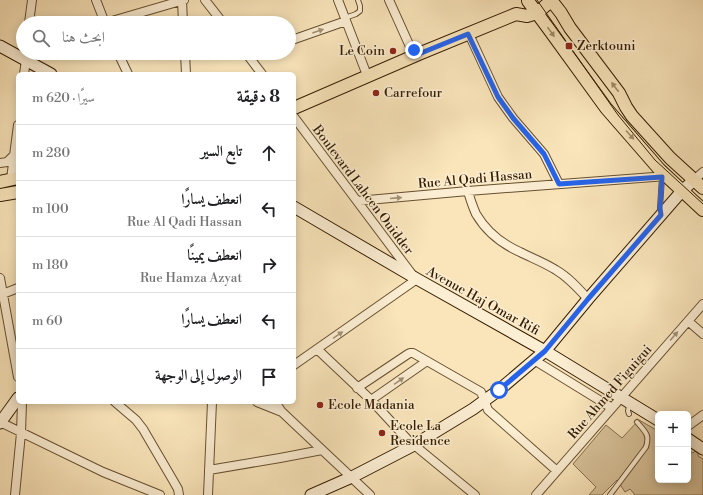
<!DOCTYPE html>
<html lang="ar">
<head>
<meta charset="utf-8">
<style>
  body { margin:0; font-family:"Libre Bodoni",Amiri,serif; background:#f2f2f2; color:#202124; direction:rtl }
  .controls { position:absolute; right:12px; bottom:12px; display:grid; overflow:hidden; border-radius:6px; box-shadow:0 2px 10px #0003 }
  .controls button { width:36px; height:36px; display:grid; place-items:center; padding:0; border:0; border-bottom:1px solid #e0e0e0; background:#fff; color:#202124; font:20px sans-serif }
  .stop { position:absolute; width:12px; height:12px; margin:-9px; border:3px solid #2563eb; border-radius:50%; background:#fff }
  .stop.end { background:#2563eb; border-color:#fff; box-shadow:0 1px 4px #0008 }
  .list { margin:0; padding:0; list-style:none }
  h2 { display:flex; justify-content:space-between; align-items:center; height:52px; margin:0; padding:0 16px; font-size:17px }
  h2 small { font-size:13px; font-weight:400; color:#757577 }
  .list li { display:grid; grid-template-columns:26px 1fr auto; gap:12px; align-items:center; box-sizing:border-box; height:56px; padding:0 16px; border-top:1px solid #e0e0e0 }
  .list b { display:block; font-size:15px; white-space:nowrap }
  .list p { margin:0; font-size:13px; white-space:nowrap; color:#757577 }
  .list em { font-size:13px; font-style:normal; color:#757577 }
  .icon { flex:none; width:22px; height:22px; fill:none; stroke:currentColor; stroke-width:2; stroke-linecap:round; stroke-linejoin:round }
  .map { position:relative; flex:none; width:703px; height:495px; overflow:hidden; direction:ltr }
  .search { position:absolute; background:#fff; box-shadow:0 2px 10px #0003; left:16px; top:16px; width:280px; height:44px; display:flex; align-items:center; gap:10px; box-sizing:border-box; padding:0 14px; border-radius:22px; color:#757577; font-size:15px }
  .panel { position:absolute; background:#fff; box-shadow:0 2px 10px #0003; left:16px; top:72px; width:280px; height:332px; border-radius:6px; direction:rtl }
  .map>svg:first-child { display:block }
</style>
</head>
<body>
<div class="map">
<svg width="703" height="495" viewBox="0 0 703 495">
  <rect width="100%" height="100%" fill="#fae5bb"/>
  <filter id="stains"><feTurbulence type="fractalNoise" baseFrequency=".005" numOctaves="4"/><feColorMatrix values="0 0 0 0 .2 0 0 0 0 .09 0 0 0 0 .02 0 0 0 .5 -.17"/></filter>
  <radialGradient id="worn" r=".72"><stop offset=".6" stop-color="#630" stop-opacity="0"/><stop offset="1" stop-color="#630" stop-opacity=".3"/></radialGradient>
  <path fill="#d9c39b" stroke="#87704e" d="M639,420L658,431V480H688V450L693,453L695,451L698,453V456L703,459V495H635L630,489L625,492L617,480L602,495H589L596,487L573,464L606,425L622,438Z"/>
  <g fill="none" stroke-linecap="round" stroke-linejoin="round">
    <g stroke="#66502f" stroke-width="6">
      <path id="lane" d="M345,18L356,14L360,11V6L358,0
        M660,213V208L662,177
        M629,405L628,411L629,414
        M610,495L646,447C650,434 645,432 637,422"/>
    </g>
    <g stroke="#66502f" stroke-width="10">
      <path id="street" d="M96,0L105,23
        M182,0L183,23
        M205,0L223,23
        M338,0L365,70
        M389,0L412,51
        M29,23L32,0
        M105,23L184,0
        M469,34L498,97L513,118L544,154L559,184
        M289,41L346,21
        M118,53L128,74
        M185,53L186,74
        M246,53L262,74
        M248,56L255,53
        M24,74L27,53
        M294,117L411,273
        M0,163L7,162L14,155
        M11,179L18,125
        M694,180L703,172
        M468,191C470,199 473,207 476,214C486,231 502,244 520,252C532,258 545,263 556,270C568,277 578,288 588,299
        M357,201L468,191L667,176
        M0,278L18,377
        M0,295L18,288
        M688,321L703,334
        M317,349L371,400L408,440L475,495
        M534,360L612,408
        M294,365L417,279
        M357,388L408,354L410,353H413L481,392L488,410L557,471
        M371,400L427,361
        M115,402L136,420L143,429L174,482L178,489L179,495
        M257,402L282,412
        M275,402L282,412L370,495
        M0,422L103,472L160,495
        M688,426L703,415
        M209,470L280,458L322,450
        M15,495L21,433L22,402
        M208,495L212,402
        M536,495L703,304"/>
    </g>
    <g stroke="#351e00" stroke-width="13">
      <path id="secondary" d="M0,46L51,74
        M294,207L417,279L545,351L658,420
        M0,423L18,398
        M688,439L703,449
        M311,495L352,477L414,445L473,409L499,390L545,351L588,299L681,192L694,180"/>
    </g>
    <g stroke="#351e00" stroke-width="14">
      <path id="primary" d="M551,0L561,13L570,28L619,93L626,107L632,116L670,158L703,188
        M528,1L548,28L606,108L660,170L703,210
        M294,108L421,53L516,14L527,16L537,13L552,0
        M0,182L18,178
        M0,195L18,192"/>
    </g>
    <use href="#lane" stroke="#fceed3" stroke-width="4"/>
    <use href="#street" stroke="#fceed3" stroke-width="8"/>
    <use href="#secondary" stroke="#fceed3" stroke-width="11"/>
    <use href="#primary" stroke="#fae5bb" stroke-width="12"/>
    <path stroke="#351e00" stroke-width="1" d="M537,0L618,115L655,160L703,204"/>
  </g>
  <defs><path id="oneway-solid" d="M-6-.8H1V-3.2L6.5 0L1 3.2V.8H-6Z"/></defs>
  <g fill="#a29074">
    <use href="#oneway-solid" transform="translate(318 31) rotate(-19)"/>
    <use href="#oneway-solid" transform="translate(396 198) rotate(-5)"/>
    <use href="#oneway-solid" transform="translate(338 335) rotate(-34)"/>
    <use href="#oneway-solid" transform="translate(674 336) rotate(-49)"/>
    <use href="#oneway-solid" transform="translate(399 381) rotate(-35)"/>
  </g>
  <g fill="#a18b67">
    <use href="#oneway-solid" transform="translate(551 32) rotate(54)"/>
    <use href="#oneway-solid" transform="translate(615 87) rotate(-127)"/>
    <use href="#oneway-solid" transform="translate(630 135) rotate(48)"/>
  </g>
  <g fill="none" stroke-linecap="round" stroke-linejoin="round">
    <path stroke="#2563eb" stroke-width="5" d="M414,50L421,53L468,34L498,97L513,118L544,154L559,184L662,177L660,208L661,215L588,299L545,351L499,390"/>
  </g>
  <g fill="#8f2418" stroke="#fceed3" stroke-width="1.5">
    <rect x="565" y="42" width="8" height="8" rx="2"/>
    <circle cx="393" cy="51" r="4"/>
    <circle cx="376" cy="93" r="4"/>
    <circle cx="320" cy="405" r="4"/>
    <circle cx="382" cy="433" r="4"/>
  </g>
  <g text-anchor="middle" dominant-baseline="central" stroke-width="3" stroke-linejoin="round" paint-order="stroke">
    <g font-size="13" fill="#351e00" stroke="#fceed3" text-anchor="start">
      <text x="577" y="46">Zerktouni</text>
      <text x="385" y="51" text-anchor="end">Le Coin</text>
      <text x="384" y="93">Carrefour</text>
      <text x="328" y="405">Ecole Madania</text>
      <text x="390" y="426">Ecole La<tspan x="390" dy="15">Residence</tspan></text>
    </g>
    <g font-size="13" fill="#351e00" stroke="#fceed3">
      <text transform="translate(475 179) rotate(-5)">Rue Al Qadi Hassan</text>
      <text transform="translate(363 190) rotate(53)">Boulevard Lahcen Ouidder</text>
      <text transform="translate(483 301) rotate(29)">Avenue Haj Omar Rifi</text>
      <text transform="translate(610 392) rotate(-49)">Rue Ahmed Figuigui</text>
    </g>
  </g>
  <rect width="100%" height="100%" filter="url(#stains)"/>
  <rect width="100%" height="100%" fill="url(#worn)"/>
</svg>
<div class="controls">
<button>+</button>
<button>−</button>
</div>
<div class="stop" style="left:499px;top:390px"></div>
<div class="stop end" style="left:414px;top:50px"></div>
<div class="search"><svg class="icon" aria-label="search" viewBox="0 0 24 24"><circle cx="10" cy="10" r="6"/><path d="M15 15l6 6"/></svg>ابحث هنا</div>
<section class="panel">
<h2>8 دقيقة<small>سيرًا · 620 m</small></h2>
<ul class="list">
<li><svg class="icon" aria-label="ahead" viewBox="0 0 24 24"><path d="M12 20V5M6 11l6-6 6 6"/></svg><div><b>تابع السير</b></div><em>280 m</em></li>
<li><svg class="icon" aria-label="left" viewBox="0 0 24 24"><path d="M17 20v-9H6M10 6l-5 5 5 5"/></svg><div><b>انعطف يسارًا</b><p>Rue Al Qadi Hassan</p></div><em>100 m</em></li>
<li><svg class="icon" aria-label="right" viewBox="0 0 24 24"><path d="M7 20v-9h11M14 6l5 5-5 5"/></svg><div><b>انعطف يمينًا</b><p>Rue Hamza Azyat</p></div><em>180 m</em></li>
<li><svg class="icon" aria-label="left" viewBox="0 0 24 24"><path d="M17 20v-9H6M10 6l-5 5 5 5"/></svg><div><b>انعطف يسارًا</b></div><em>60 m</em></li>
<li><svg class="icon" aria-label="arrive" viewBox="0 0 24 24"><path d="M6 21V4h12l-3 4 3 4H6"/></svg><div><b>الوصول إلى الوجهة</b></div></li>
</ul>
</section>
</div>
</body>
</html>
